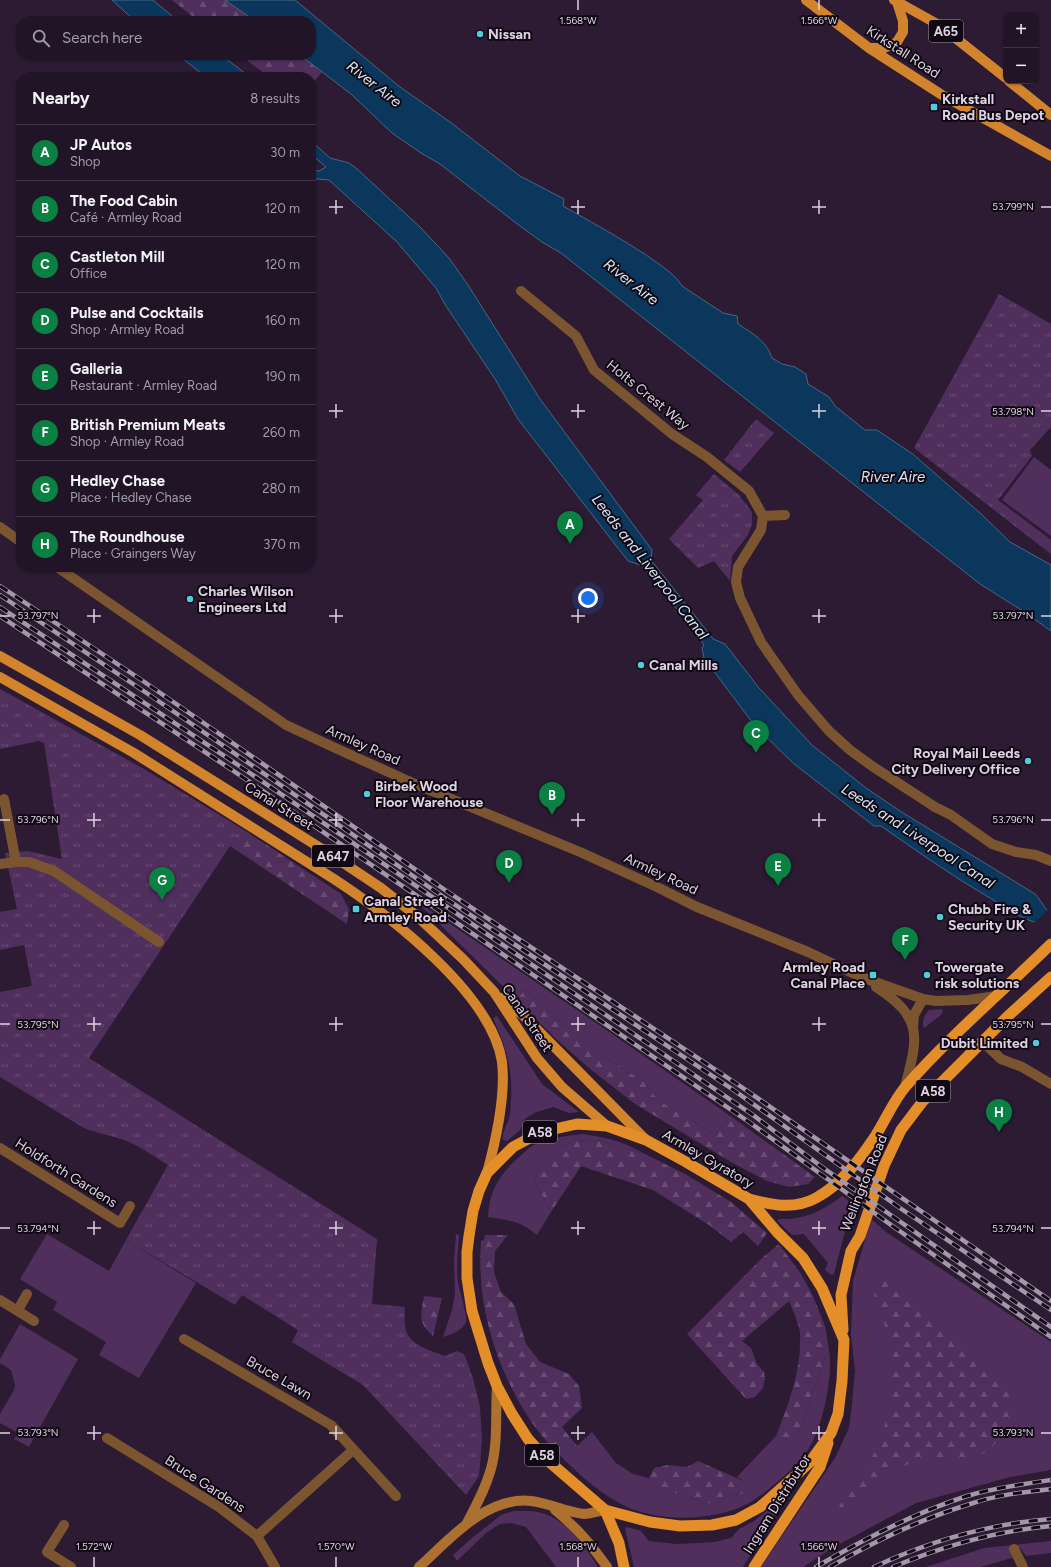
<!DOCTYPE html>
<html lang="en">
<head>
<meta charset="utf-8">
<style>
  body { margin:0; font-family:Figtree,sans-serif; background:#2d2132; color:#f1f3f6 }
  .controls { position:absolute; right:12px; top:12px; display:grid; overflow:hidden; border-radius:8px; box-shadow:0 1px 3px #0004 }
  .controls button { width:36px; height:36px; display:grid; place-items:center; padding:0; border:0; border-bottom:1px solid #3e3343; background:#211426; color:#f1f3f6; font:20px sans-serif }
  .you { position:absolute; left:588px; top:598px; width:14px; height:14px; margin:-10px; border:3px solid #fff; border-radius:50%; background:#1a73e8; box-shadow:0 0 0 6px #1a73e833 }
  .badge { display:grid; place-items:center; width:26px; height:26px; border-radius:50%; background:#0b8043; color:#fff; font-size:13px; font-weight:700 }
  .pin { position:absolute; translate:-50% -33px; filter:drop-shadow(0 1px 2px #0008) }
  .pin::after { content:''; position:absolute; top:21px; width:14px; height:12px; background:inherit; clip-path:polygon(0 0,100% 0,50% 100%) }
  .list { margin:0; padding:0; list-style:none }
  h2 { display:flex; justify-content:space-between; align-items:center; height:52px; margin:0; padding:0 16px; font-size:17px }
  h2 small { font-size:13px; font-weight:400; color:#a29ea7 }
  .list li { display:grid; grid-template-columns:26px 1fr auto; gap:12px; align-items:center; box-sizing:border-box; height:56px; padding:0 16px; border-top:1px solid #3e3343 }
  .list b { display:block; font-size:15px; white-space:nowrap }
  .list p { margin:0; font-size:13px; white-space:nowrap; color:#a29ea7 }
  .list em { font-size:13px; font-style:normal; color:#a29ea7 }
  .icon { flex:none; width:22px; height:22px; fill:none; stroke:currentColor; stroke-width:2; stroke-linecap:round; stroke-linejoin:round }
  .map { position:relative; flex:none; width:1051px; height:1567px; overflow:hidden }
  .search { position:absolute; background:#211426; box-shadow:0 1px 3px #0004; left:16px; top:16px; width:300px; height:44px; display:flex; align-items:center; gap:10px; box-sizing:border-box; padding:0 14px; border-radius:16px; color:#a29ea7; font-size:15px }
  .panel { position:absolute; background:#211426; box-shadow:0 1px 3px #0004; left:16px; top:72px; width:300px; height:500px; border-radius:16px }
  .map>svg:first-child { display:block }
</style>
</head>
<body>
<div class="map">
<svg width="1051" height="1567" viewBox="0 0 1051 1567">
  <defs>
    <pattern id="forest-firs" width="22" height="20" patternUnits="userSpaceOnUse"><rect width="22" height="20" fill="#502f5d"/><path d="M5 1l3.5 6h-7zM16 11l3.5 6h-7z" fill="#694c74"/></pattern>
    <pattern id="park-tufts" width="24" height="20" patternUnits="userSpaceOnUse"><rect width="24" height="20" fill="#502f5d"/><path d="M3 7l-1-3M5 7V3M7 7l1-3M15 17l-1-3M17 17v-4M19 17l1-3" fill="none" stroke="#694c74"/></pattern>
  </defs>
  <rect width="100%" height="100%" fill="#2c1b33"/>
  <path fill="#502f5d" d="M1034,457L1051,470V536L1002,500Z
    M415,900L605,1029L729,1115L716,1135L658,1100L643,1081L590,1048L525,989L517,1000Z
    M942,1009L943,1012L941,1015L924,1028C921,1021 925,1015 929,1010Z
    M497,1016L542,1084L579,1112L569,1113L553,1107L534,1113L525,1119L520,1130L507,1141L503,1140C501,1133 509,1122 510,1114C514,1075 509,1054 493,1018Z
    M583,1134C609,1138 622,1141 645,1154L597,1140L575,1141L559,1148L540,1166L534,1180L551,1212L537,1235C520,1221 509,1220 488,1217C489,1190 500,1174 520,1156C524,1153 527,1149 532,1146C547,1138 566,1136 583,1134Z
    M842,1196L856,1206L847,1223L834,1274L831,1275L825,1270L828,1263L804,1234L792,1235L777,1221L779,1219C804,1220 823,1211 842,1196Z
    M871,1219L886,1232L1051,1342V1470L1010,1477L916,1503L836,1546L803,1567H761L835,1458L849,1428L852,1404L855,1371L851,1335L853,1281Z
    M47,1234L109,1271L126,1240L196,1283L139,1378L99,1355L106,1342L53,1310L57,1302L20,1279Z
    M456,1234L459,1235C458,1250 456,1267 458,1282C459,1289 468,1317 466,1322C463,1330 451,1335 443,1337L452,1310L455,1293L454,1262Z
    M20,1324L78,1359L29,1447L14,1439L18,1433L0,1423V1414L14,1390L15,1385L11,1370L0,1363V1359Z
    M825,1326C827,1337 829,1348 830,1359C831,1381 824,1416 815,1436C808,1453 797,1465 784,1476C772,1487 759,1498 745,1505C711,1522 654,1522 621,1504C594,1490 570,1466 549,1444L577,1446L592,1432L616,1463L633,1474L649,1478V1482L670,1493L680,1494L705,1503H722L725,1497L732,1494L738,1495L746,1482L737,1477L776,1436L795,1443L825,1358Z
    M783,1498L785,1500L743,1567H634L625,1529L627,1527L641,1531L649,1541L677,1544L714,1542L731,1538L739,1529L754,1521Z
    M514,1511C524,1511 535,1510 545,1514C568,1522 586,1547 598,1567H556L526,1527L511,1523L500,1524L486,1533L457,1561L453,1555L472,1538L501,1515Z
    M1051,1541V1553L1026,1556L1020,1548L1011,1550L1012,1558L980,1567H926L984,1548Z"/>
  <path fill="url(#forest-firs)" d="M172,0H225L255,21H198Z
    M240,55H300L322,72L311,85V77H269Z
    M241,828L341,894L349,909L347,924L230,846Z
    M525,989L590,1048L643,1081L658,1100L716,1135L729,1115L815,1177L808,1184L789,1187L767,1181L731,1162L635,1104L589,1068L555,1038L517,1000Z
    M597,1140L645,1154L685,1174L731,1202L767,1233L758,1246L743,1232L731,1242L709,1225L653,1190L581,1166L551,1212L534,1180L540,1166L559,1148L575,1141Z
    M485,1235H508L495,1251L494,1272L501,1292L514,1304L526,1344L540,1362L569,1374L579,1386L582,1408L562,1427L577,1446L549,1444C537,1431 528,1417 519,1402C491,1352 477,1298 481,1241L484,1240Z
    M779,1244L801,1274L813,1296L825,1326V1358L795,1443L776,1436C789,1403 802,1369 800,1333C799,1323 793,1311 789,1301L742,1341L751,1348L757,1364L764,1372L765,1378L763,1388L755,1397L746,1399L687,1334L762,1258Z
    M881,1266L1007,1387C1015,1397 1014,1410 1009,1421C1000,1440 988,1457 966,1460C961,1461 955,1460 951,1459C937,1458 922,1459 909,1464C884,1474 866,1495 846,1512L839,1506L877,1449L886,1421L891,1392L893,1357L884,1322L874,1296Z
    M424,1296L442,1298L433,1336C417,1322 421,1315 424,1296Z
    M698,1461L746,1482L748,1488C744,1494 740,1496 732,1494L725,1497L722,1503H705L680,1494L670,1493L653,1487L649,1482V1478L654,1468L668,1465L687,1467Z"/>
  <path fill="url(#park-tufts)" d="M999,294L1051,324V427L1030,450L1032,456L998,500L1051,540V554L914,448Z
    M756,419L774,433L740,472L724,460Z
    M714,474L739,495L752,512V524L748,535L732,556L730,581L714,561L698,568L669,539L703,500L696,495Z
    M0,689L144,769L241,828L230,846L89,1058L377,1239L372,1304L405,1307C405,1313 404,1320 405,1326C407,1345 430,1350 445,1356L457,1351L464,1354L473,1378L480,1407L482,1439L479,1476L466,1495L363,1385L292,1342L298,1330L242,1295L235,1305L126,1240L168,1165C153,1156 137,1144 121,1139C109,1135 96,1133 84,1128L0,1077V992L32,986L24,945L0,950V912L17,909L5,853L28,851L62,859L44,743L39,741L0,749Z"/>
  <path fill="#0a375b" stroke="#496684" d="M112,0H153L178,21H135Z
    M225,0H295L400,87L450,122L520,176L564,199L563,206C587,220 672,265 682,286L723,313L737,316L738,324C752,333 767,341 772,358L782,364L795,367L806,374L808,384L829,397L835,406L865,430H877L914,455L980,513L1010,542L1051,565V631L1023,611L980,584L561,253L542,242L516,223L440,164L421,153L392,133L351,94L300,55H311V21H255Z
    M178,55H221L250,77H206Z
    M311,141L330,158L349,163L356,168L420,227L449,258L468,285L540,399L652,550L651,560L707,631L713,639L725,644L759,688L812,745L866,788L900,811L1035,894C1041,900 1044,909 1051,913L1041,924C1023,920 1006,908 990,898C952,876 917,851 881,826H874L793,763L755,726L704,658L702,648L704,645L699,637L643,566L628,561L518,419L495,379L446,306L436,288L397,242L329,180L317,179L311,176V170L319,171L326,167L311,154Z"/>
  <path fill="#2c1b33" d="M1049,909L1051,911V931L1033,924Z"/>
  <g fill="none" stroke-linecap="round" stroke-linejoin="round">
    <path stroke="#7a5530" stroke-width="10" d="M521,291L576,336L594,370L672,434L707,457L749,491L763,516L761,530L738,567L736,582L740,598L761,642L798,695L829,731L850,750L872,766L935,807L951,815L992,844L1016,852L1036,855L1051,861
      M763,516L785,515
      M0,527L21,542
      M57,567L286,725L331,746L415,784L580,852L657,887L697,907L808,952L861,977L923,999L936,1001L968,1000L997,996
      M4,799L16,862
      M0,864L16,862H29L54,871L159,942
      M876,987C924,1018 918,1037 905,1087
      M913,1027L914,1015L923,999
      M982,1041L1001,1059L1022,1067L1051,1084
      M0,1148L120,1223L130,1206
      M0,1300L34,1321
      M18,1310L27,1294
      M184,1339L331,1425L396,1496
      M107,1438L219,1507L257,1536L275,1567
      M64,1525L47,1552L71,1567
      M257,1536L353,1450
      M1014,1549L1023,1567"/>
    <path stroke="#ac7030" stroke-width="10" d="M555,1510C577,1528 590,1543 607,1567
      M467,1523C475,1507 484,1492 489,1475C499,1447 495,1415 497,1386
      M419,1567C449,1540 486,1496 531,1501C549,1503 565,1512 584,1514C590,1514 598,1511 605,1510"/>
    <path stroke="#d2842d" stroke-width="10" d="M806,0L869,48L942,95L1051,156
      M894,0L939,25L1006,78
      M869,48H884L897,42L903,32V21L897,2
      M1009,81L1051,115
      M0,656L140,735L330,854L381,888L418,917L463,959L494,992L537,1058L562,1087L607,1126
      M0,677L134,753L334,879C389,915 492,994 502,1062C506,1096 496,1140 487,1173
      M502,998L526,1018L646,1140"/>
    <path stroke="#e48e2a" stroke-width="11" d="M577,1124L607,1126L646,1140L686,1162L749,1199L777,1232L803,1258L822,1288L844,1340L842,1381L838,1414L831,1433L810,1462L793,1478L760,1507L736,1520L712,1525L680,1526L650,1522L605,1510L546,1459L528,1439L512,1414L497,1386L488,1363L472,1311L467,1278V1252L469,1236L473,1211L479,1191L487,1173L513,1147L541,1132Z
      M749,1199C772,1205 794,1210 816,1198C842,1184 860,1159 876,1135C886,1119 894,1100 906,1086C951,1035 1003,991 1051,944
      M843,1330L841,1295L851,1251L860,1236L884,1166L901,1130L923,1101L1008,1016L1051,977
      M605,1510L619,1543L624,1567
      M754,1567L820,1467L828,1443"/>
    <g stroke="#a497aa" stroke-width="4.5">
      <path id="rail" d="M0,586L143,681L448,892L740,1086L1051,1301
        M0,595L151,696L445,898L732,1089L900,1208L1051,1310
        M0,607L241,767L753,1115L822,1167L1051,1327
        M0,616L235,772L749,1122L891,1225L1051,1337
        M816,1567C864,1539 914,1513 967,1496C994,1488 1023,1484 1051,1480
        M830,1567C873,1542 921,1519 970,1504C996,1495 1024,1492 1051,1489
        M874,1567C930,1541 989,1524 1051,1519
        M893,1567C943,1546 996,1531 1051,1526"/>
    </g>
    <use href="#rail" stroke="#100913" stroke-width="3" stroke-dasharray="9" stroke-linecap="butt"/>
  </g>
  <path fill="none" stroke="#ddd2e2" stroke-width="1.5" d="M578,0V10M819,0V10M336,200V214M578,200V214M819,200V214M329,207H343M571,207H585M812,207H826M1041,207H1051M336,404V418M578,404V418M819,404V418M329,411H343M571,411H585M812,411H826M1041,411H1051M94,609V623M336,609V623M578,609V623M819,609V623M0,616H10M87,616H101M329,616H343M571,616H585M812,616H826M1041,616H1051M94,813V827M336,813V827M578,813V827M819,813V827M0,820H10M87,820H101M329,820H343M571,820H585M812,820H826M1041,820H1051M94,1017V1031M336,1017V1031M578,1017V1031M819,1017V1031M0,1024H10M87,1024H101M329,1024H343M571,1024H585M812,1024H826M1041,1024H1051M94,1221V1235M336,1221V1235M578,1221V1235M819,1221V1235M0,1228H10M87,1228H101M329,1228H343M571,1228H585M812,1228H826M1041,1228H1051M94,1426V1440M336,1426V1440M578,1426V1440M819,1426V1440M0,1433H10M87,1433H101M329,1433H343M571,1433H585M812,1433H826M1041,1433H1051M94,1557V1567M336,1557V1567M578,1557V1567M819,1557V1567"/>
  <g fill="#52cbda" stroke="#100913" stroke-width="1.5">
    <circle cx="480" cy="34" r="4"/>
    <rect x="930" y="103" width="8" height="8" rx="2"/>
    <circle cx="190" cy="599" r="4"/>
    <circle cx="641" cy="665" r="4"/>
    <circle cx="1028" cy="761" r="4"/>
    <circle cx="367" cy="794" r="4"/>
    <rect x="352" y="905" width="8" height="8" rx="2"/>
    <circle cx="940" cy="917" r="4"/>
    <rect x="869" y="971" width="8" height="8" rx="2"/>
    <circle cx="927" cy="975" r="4"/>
    <circle cx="1036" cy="1043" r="4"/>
  </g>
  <g text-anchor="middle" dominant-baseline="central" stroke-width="4" stroke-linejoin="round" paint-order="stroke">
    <g fill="#100913" stroke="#a096a4" stroke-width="1">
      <rect x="929" y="20" width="34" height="22" rx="3"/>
      <rect x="312" y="845" width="42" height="22" rx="3"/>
      <rect x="916" y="1080" width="34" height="22" rx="3"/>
      <rect x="523" y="1121" width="34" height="22" rx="3"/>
      <rect x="525" y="1444" width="34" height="22" rx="3"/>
    </g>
    <g font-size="13" font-weight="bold" fill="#ddd2e2">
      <text x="946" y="31">A65</text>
      <text x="333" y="856">A647</text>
      <text x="933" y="1091">A58</text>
      <text x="540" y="1132">A58</text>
      <text x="542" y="1455">A58</text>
    </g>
    <g font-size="14" font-weight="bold" fill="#ddd2e2" stroke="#100913" text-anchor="start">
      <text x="488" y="34">Nissan</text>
      <text x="942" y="99">Kirkstall<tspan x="942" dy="16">Road Bus Depot</tspan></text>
      <text x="198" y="591">Charles Wilson<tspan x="198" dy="16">Engineers Ltd</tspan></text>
      <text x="649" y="665">Canal Mills</text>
      <text x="1020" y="753" text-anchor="end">Royal Mail Leeds<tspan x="1020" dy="16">City Delivery Office</tspan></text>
      <text x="375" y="786">Birbek Wood<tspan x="375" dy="16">Floor Warehouse</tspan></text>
      <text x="364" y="901">Canal Street<tspan x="364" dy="16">Armley Road</tspan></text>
      <text x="948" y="909">Chubb Fire &amp;<tspan x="948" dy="16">Security UK</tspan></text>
      <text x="865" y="967" text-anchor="end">Armley Road<tspan x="865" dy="16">Canal Place</tspan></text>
      <text x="935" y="967">Towergate<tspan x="935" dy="16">risk solutions</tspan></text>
      <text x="1028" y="1043" text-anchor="end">Dubit Limited</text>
    </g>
    <g font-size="14" fill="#ddd2e2" stroke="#100913">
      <text transform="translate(903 52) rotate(33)">Kirkstall Road</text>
      <text transform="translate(648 395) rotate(39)">Holts Crest Way</text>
      <text transform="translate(363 745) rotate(24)">Armley Road</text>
      <text transform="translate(279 806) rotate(32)">Canal Street</text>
      <text transform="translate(661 874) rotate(25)">Armley Road</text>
      <text transform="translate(527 1018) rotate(56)">Canal Street</text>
      <text transform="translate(708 1159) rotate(30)">Armley Gyratory</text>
      <text transform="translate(66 1173) rotate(32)">Holdforth Gardens</text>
      <text transform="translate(864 1183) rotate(-68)">Wellington Road</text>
      <text transform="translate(279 1378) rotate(30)">Bruce Lawn</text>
      <text transform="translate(205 1484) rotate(33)">Bruce Gardens</text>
      <text transform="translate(777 1504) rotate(-58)">Ingram Distributor</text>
    </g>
    <g font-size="15" font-style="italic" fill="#d6e5f4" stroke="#100913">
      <text transform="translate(374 84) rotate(38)">River Aire</text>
      <text transform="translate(631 282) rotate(38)">River Aire</text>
      <text x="893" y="477">River Aire</text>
      <text transform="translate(650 567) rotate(52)">Leeds and Liverpool Canal</text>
      <text transform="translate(918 836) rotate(33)">Leeds and Liverpool Canal</text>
    </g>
  </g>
  <g font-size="10" text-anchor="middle" fill="#ddd2e2" stroke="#100913" stroke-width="4" stroke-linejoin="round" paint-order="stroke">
    <text x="578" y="24">1.568°W</text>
    <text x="819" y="24">1.566°W</text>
    <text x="1013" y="210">53.799°N</text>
    <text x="1013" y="415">53.798°N</text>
    <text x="38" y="619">53.797°N</text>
    <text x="1013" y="619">53.797°N</text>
    <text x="38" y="823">53.796°N</text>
    <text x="1013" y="823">53.796°N</text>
    <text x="38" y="1028">53.795°N</text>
    <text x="1013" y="1028">53.795°N</text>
    <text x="38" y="1232">53.794°N</text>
    <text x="1013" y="1232">53.794°N</text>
    <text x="38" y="1436">53.793°N</text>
    <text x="1013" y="1436">53.793°N</text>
    <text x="94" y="1550">1.572°W</text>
    <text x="336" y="1550">1.570°W</text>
    <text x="578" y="1550">1.568°W</text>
    <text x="819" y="1550">1.566°W</text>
  </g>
</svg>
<div class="controls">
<button>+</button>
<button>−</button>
</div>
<div class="you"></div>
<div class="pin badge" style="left:570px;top:544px">A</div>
<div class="pin badge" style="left:552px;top:815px">B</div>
<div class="pin badge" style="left:756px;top:753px">C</div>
<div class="pin badge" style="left:509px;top:883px">D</div>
<div class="pin badge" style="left:778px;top:886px">E</div>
<div class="pin badge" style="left:905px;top:960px">F</div>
<div class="pin badge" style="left:162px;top:900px">G</div>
<div class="pin badge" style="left:999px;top:1132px">H</div>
<div class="search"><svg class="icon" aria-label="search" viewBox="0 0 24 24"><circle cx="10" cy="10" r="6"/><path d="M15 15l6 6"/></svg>Search here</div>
<section class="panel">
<h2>Nearby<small>8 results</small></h2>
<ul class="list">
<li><span class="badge">A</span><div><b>JP Autos</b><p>Shop</p></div><em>30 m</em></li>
<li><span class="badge">B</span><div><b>The Food Cabin</b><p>Café · Armley Road</p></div><em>120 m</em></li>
<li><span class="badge">C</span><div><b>Castleton Mill</b><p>Office</p></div><em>120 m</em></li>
<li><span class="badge">D</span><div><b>Pulse and Cocktails</b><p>Shop · Armley Road</p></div><em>160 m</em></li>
<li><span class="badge">E</span><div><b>Galleria</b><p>Restaurant · Armley Road</p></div><em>190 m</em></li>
<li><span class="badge">F</span><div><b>British Premium Meats</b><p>Shop · Armley Road</p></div><em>260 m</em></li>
<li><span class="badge">G</span><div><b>Hedley Chase</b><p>Place · Hedley Chase</p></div><em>280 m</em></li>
<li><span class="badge">H</span><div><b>The Roundhouse</b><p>Place · Graingers Way</p></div><em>370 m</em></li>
</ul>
</section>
</div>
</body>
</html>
